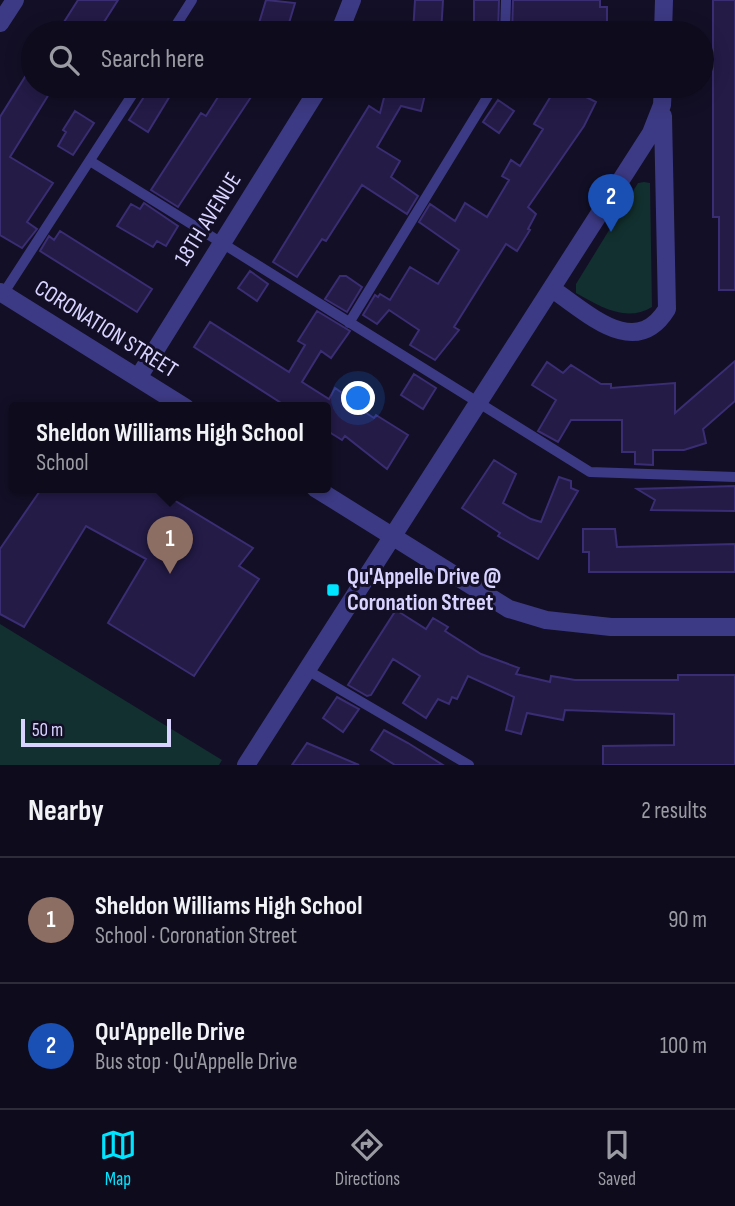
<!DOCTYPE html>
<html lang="en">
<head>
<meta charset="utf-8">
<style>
  body { margin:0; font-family:"Sofia Sans Condensed",sans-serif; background:#171425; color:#f1f3f6 }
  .scale { position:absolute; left:21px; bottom:18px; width:150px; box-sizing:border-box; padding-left:7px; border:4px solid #d9d4ff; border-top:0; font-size:19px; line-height:24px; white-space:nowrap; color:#d9d4ff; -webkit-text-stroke:5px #130f26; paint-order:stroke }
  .you { position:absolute; left:359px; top:399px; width:24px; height:24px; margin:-18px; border:5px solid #fff; border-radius:50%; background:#1a73e8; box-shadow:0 0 0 10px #1a73e833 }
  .badge { display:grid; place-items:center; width:46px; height:46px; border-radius:50%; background:#00e5ff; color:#fff; font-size:23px; font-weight:700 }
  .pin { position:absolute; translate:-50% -58px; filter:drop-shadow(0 2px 4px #0008) }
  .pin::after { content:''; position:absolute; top:37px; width:24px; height:21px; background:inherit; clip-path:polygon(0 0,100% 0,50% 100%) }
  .popup { position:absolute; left:9px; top:402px; width:322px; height:91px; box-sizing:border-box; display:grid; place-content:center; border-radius:7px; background:#0e0b1c; filter:drop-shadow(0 2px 5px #0005); font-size:23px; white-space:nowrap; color:#9b9ba3 }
  .popup b { font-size:26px; color:#f1f3f6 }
  .popup::after { content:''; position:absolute; left:50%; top:100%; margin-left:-14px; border:14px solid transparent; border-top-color:#0e0b1c }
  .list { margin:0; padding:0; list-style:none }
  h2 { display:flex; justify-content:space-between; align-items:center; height:91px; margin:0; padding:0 28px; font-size:30px }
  h2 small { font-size:23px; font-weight:400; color:#9b9ba3 }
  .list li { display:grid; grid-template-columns:46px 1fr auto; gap:21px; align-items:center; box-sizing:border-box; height:126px; padding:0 28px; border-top:2px solid #2e2b3b }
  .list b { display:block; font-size:26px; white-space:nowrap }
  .list p { margin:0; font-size:23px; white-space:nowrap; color:#9b9ba3 }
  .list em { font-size:23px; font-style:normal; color:#9b9ba3 }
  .icon { flex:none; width:38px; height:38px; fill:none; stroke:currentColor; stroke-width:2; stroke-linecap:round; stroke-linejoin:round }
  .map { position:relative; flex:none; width:735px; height:765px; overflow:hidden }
  .search { position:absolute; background:#0e0b1c; box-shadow:0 4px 18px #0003; left:21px; right:21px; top:21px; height:77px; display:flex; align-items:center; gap:18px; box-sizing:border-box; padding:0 24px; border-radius:38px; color:#9b9ba3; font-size:26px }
  .sheet { height:343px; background:#0e0b1c }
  nav { display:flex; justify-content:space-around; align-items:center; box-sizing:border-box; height:98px; border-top:2px solid #2e2b3b; background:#0e0b1c; font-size:19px; color:#9b9ba3 }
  nav a { display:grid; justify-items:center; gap:4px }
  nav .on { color:#00e5ff }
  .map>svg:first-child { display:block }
</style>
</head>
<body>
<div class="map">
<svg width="735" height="765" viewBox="0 0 735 765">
  <rect width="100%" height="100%" fill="#130f26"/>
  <path fill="#12302f" d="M644,182L650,183L652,307C626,323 599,306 576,293V284L638,183Z
    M0,624L222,760L219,765H0Z"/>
  <path fill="#241b47" stroke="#3b2d73" stroke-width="2" d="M78,0H118L97,33H57Z
    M266,0L295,3L286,33H256Z
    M415,0H443L441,33H413Z
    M474,0H499L498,33H474Z
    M513,0H600V7H607V31L512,33Z
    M713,0H735V290H719V217H713Z
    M33,64V86H54L10,157L53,183L27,222L37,229L22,248L0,235V117Z
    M151,86H176L148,132L129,120Z
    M225,86H246L255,91L178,207L151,190L201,113L206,116Z
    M387,86H427L421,111L401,106L377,147L400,161L391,177L418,196L407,214L362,185L326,241L322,239L297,277L273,262L369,106L380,113Z
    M557,86H573L582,90L580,94L596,102L584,126L528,207L536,214L528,229L530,230L517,251L506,244L454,327L459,330L435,360L410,345L419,330L389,310L377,324L363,315L375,295L378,297L380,294L390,300L410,267L438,284L459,250L419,222L430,204L455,221L465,203L487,217L509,180L502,176L511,160L520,166L543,129L534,124Z
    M498,100L514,111L499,133L483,122Z
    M75,111L94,123L73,155L58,146L66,132L63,130Z
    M144,203L178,226L166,246L157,241L153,247L117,226L131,204L140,209Z
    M60,231L152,289L137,312L40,251L49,236L54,240Z
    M250,271L268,284L257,301L238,288Z
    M340,276H346L362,287L347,312L325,299Z
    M317,311L350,331L331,358L321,351L302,382L329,399L335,388L348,397L346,400L374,418L376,415L408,435L387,469L345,436L342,440L326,430V408H289L194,347L210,322L289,372L305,345L298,341Z
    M735,361V401L703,429L706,443L684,450H653V465L635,464V452H622V420H571L558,442L538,431L556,400L532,385L547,362L563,373L571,365L601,384H611V388L675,383V413Z
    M414,374L436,388L423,409L401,395Z
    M494,460L516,474L503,503L531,519L541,522L559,477L571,481V488L578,491L538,559L498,536L500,533L462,508Z
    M735,486V511L651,510L655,500L637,489Z
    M42,488H154L253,548L239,566L259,579L194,676L108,623L146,559L86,526L24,627L0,614V549Z
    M583,529H615L617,547L735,544V572H589V552H583Z
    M396,610L426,629L433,618L448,627L445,631L481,654L519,668L516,674L550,682L551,676L575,680H678V675H735V765H603V746L674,745V714L565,710L563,720L527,713L521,734L506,730L514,697L468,676L457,699L452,697L449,704L438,699L426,718L403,703L420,676L393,659L371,695L367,696L348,685Z
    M337,697L359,709L343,732L323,718Z
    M384,730L408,743L443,765H395L371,750Z
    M307,743L359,765H292Z"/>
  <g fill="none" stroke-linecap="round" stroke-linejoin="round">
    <path stroke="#3d3a85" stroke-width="10" d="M171,33L192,0
      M505,33L506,0
      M90,161L590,472L735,477
      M3,294L138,86
      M349,323L494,86
      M307,670L469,765"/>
    <path stroke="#3d3a85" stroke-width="18" d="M0,23L15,0
      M339,33L352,0
      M663,33L664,0
      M552,289C587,312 635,361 667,309L663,116
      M0,292L186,408
      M138,378L320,86
      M315,488L509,609L546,620L611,627H735
      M246,765L651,133L662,105L663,86"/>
  </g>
  <rect fill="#00e5ff" stroke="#130f26" stroke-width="2.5" x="326" y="583" width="14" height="14" rx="3.5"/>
  <g text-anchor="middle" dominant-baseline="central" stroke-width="6" stroke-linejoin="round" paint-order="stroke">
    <g font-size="23" fill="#d9d4ff" stroke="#130f26">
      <text transform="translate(208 219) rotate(-58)">18TH AVENUE</text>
      <text transform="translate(106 329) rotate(32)">CORONATION STREET</text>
    </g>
    <g font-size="23" font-weight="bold" fill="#d9d4ff" stroke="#130f26" text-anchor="start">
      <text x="347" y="577">Qu'Appelle Drive @<tspan x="347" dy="26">Coronation Street</tspan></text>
    </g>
  </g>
</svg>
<div class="scale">50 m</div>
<div class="you"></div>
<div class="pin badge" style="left:170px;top:574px;background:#8d6e63">1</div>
<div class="popup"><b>Sheldon Williams High School</b>School</div>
<div class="pin badge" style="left:611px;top:232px;background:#1a4fb4">2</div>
<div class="search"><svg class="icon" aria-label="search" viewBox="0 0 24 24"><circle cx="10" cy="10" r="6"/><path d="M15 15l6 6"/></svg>Search here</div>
</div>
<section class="sheet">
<h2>Nearby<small>2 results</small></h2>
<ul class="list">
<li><span class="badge" style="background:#8d6e63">1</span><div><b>Sheldon Williams High School</b><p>School · Coronation Street</p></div><em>90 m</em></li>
<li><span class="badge" style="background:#1a4fb4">2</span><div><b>Qu'Appelle Drive</b><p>Bus stop · Qu'Appelle Drive</p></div><em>100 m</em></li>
</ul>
</section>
<nav>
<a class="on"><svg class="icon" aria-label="map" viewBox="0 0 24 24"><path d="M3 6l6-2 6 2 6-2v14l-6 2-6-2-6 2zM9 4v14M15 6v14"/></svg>Map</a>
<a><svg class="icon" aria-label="directions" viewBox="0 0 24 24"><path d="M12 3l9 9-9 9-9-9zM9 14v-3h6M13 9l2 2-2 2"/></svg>Directions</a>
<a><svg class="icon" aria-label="saved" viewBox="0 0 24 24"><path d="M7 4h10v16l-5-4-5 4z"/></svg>Saved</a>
</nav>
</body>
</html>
